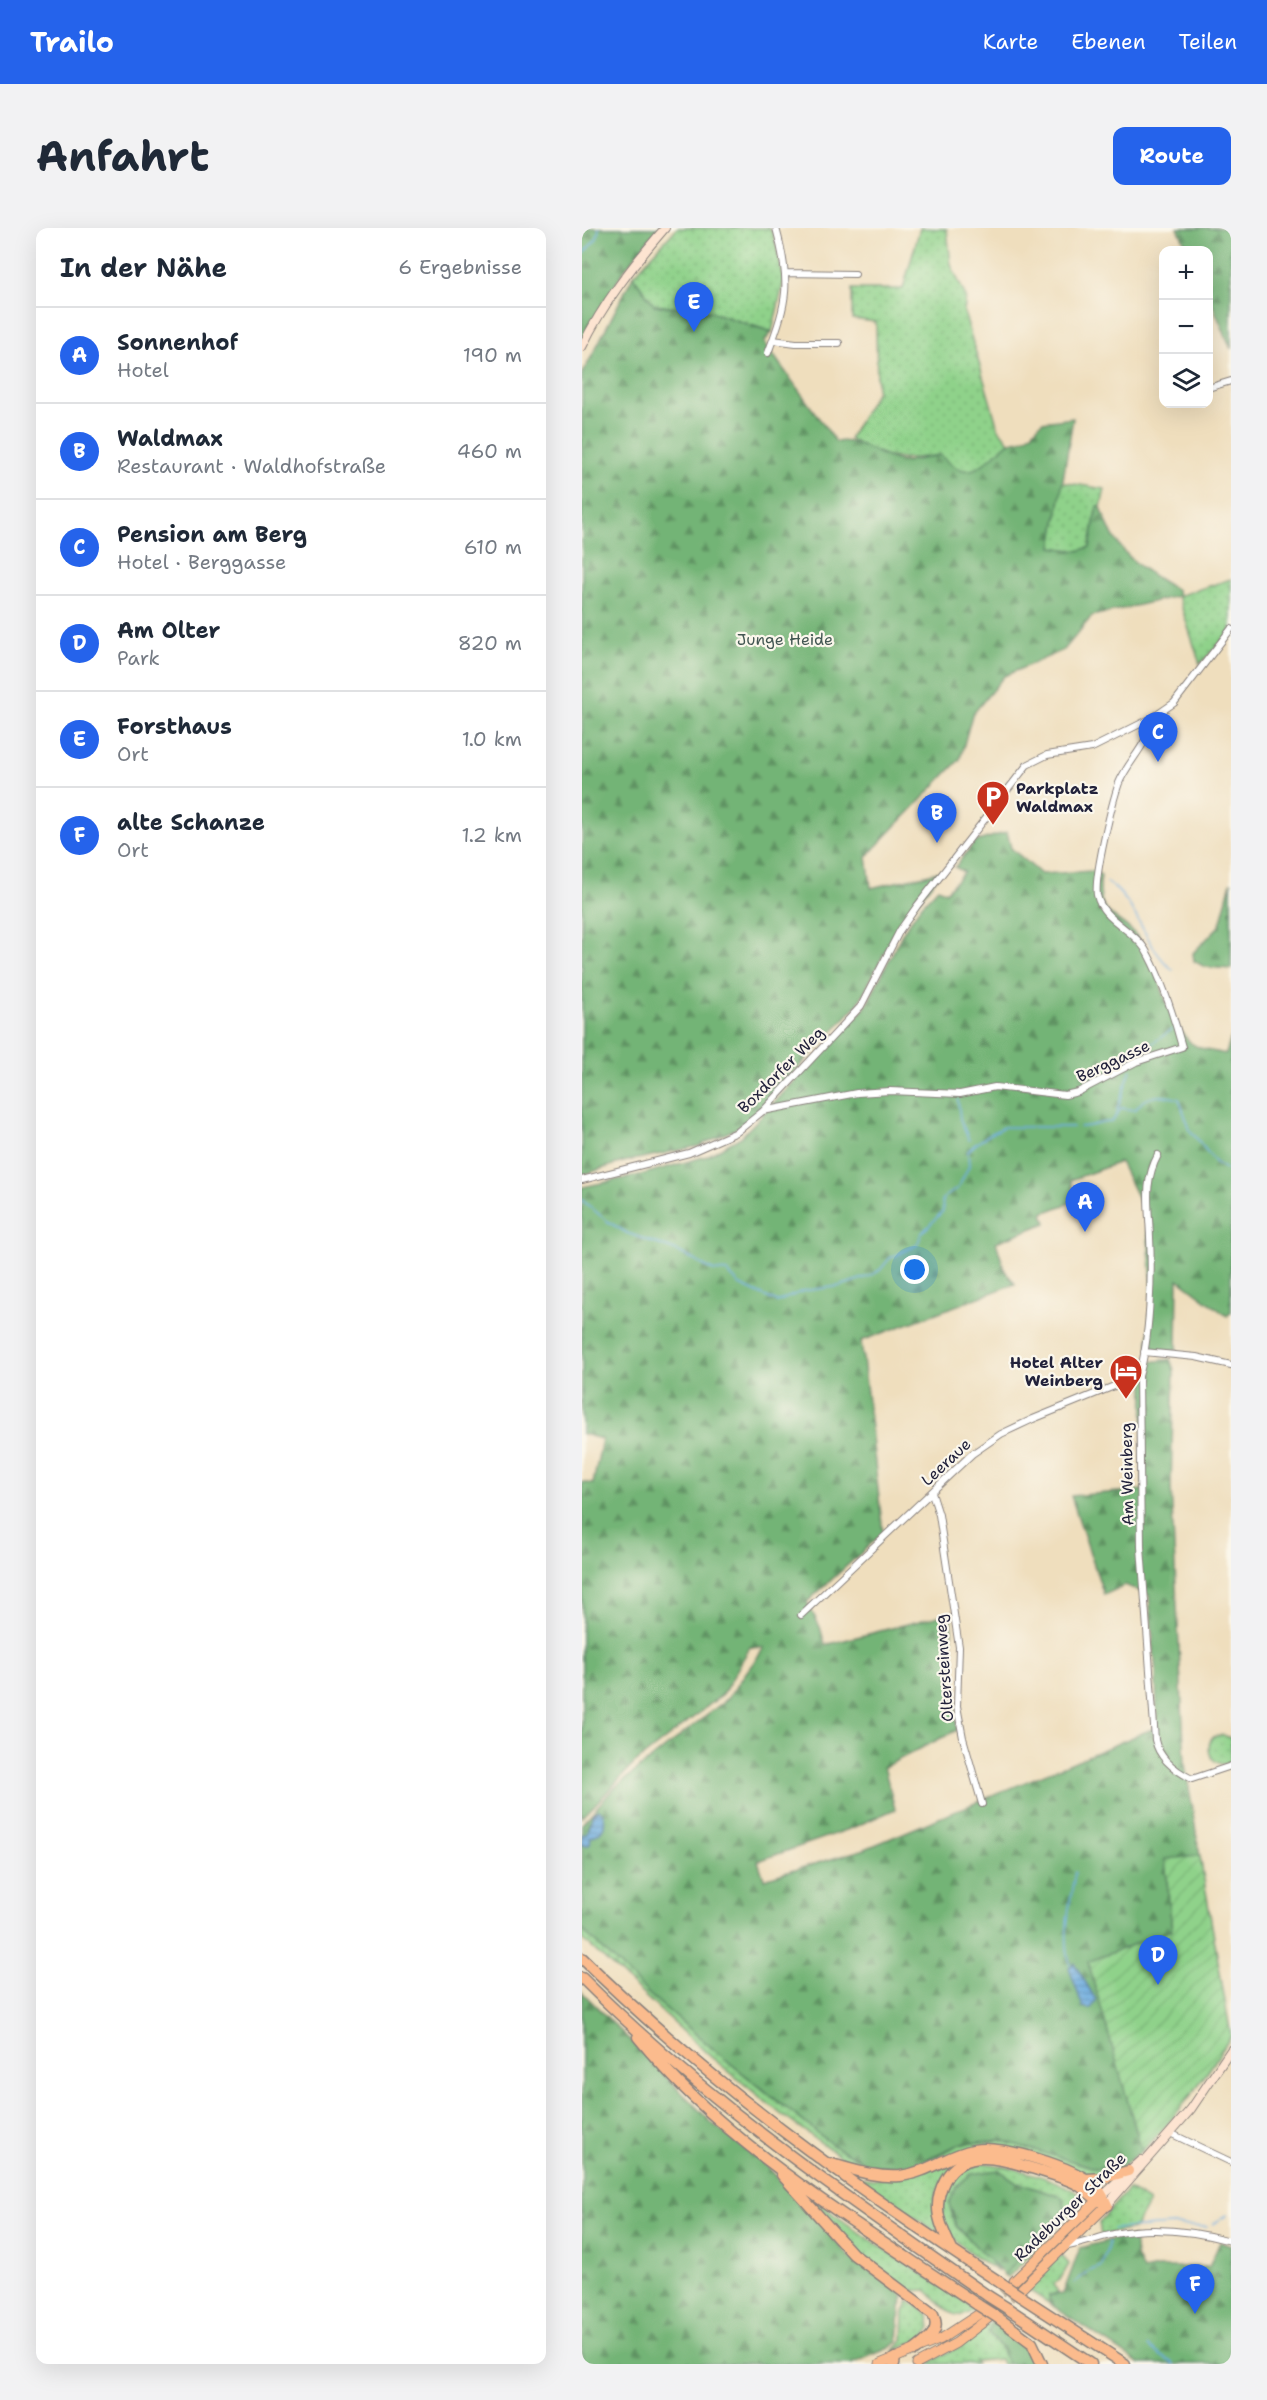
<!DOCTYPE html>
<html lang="de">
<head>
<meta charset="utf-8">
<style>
  body { margin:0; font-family:"Shantell Sans",sans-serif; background:#f2f2f3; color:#1f2937 }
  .controls { position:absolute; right:18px; top:18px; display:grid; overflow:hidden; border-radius:12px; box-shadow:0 6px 24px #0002 }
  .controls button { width:54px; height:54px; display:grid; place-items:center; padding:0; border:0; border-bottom:2px solid #e0e1e3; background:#fff; color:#1f2937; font:30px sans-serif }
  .you { position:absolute; left:333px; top:1042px; width:21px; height:21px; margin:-15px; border:4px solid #fff; border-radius:50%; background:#1a73e8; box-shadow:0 0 0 9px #1a73e833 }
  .badge { display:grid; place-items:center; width:39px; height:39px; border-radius:50%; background:#2563eb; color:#fff; font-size:20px; font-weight:700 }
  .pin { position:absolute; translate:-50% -50px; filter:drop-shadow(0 2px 3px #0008) }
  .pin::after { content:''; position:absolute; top:32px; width:21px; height:18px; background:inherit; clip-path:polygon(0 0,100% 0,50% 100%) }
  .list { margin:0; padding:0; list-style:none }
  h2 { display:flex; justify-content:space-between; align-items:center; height:78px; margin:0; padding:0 24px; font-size:26px }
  h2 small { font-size:20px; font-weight:400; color:#747a83 }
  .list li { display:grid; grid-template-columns:39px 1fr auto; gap:18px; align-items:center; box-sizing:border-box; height:96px; padding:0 24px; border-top:2px solid #e0e1e3 }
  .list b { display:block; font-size:22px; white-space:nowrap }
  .list p { margin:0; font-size:20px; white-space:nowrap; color:#747a83 }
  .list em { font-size:20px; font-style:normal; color:#747a83 }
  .icon { flex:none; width:33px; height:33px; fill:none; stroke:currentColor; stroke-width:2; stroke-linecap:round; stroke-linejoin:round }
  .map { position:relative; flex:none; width:649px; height:2136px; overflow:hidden; border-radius:12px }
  header { display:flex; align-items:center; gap:36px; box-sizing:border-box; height:84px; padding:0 30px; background:#2563eb; color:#fff }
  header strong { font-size:28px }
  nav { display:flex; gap:33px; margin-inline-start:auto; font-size:21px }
  .intro { display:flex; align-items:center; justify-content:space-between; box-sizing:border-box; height:144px; padding:0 36px }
  h1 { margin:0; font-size:42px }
  .button { padding:15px 27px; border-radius:12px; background:#2563eb; color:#fff; font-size:21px; font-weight:700 }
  main { display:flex; gap:36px; padding:0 36px }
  aside { flex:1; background:#fff; border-radius:12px; box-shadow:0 6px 24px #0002 }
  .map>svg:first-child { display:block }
</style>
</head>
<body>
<header>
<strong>Trailo</strong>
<nav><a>Karte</a><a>Ebenen</a><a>Teilen</a></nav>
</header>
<div class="intro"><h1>Anfahrt</h1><a class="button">Route</a></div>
<main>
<aside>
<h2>In der Nähe<small>6 Ergebnisse</small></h2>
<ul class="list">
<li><span class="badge">A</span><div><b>Sonnenhof</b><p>Hotel</p></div><em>190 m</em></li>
<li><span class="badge">B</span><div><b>Waldmax</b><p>Restaurant · Waldhofstraße</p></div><em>460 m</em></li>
<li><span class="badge">C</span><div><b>Pension am Berg</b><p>Hotel · Berggasse</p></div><em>610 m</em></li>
<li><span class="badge">D</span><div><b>Am Olter</b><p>Park</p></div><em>820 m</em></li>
<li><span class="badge">E</span><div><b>Forsthaus</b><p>Ort</p></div><em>1.0 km</em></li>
<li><span class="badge">F</span><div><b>alte Schanze</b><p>Ort</p></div><em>1.2 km</em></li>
</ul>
</aside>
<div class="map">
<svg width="649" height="2136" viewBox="0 0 649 2136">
  <defs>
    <pattern id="grass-dots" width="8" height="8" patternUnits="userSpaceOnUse" patternTransform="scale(1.5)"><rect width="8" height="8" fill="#8fd28a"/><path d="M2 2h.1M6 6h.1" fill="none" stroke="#7bb478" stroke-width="1.8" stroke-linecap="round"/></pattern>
    <pattern id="forest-firs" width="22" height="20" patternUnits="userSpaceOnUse" patternTransform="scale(1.5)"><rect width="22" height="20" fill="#73b476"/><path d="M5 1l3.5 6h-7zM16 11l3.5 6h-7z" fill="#5e9262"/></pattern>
    <pattern id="garden-furrows" width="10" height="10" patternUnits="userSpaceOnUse" patternTransform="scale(1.5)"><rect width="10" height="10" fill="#8fd28a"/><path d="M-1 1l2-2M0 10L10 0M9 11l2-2" fill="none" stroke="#7bb478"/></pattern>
    <pattern id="water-rules" width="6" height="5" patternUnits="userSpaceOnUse" patternTransform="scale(1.5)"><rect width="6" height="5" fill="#6cacdf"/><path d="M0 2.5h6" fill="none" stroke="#588cb6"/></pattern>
  </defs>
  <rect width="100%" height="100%" fill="#fbf7ec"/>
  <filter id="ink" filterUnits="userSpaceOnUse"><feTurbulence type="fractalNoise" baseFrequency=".0167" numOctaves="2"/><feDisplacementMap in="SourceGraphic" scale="12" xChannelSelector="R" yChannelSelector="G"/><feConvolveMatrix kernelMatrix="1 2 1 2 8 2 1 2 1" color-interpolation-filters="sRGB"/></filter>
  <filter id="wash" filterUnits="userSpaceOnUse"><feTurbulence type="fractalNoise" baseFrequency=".008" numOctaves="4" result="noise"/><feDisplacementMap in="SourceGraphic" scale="24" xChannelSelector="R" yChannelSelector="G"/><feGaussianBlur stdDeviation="1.35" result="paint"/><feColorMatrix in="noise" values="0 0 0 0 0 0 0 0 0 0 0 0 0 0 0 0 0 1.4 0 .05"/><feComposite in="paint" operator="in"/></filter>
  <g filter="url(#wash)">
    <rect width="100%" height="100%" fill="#efdebd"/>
    <path fill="url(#grass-dots)" stroke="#587a62" stroke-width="1.5" d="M95,0H186L191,5L202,52L190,104L126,83L71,77L51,48Z
      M338,0L365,1L369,37L384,69L382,84L416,200L427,214C414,226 392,251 373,241C368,238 362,231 358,227C312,234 309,231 267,211L295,163L294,94L270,91V61H321Z
      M480,254L523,261L519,279L515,278L508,319L497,323L470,320Z
      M649,351V403L618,436L596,368Z
      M641,1507L649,1510V1535C632,1540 622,1525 630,1509Z
      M0,1701L69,1768L148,1835L252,1918L347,1932L378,1916L418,1912L522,1940L523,1944L508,1947L430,1921L328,1943L296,1945L272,1938L200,1887L129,1829L5,1715L0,1710Z
      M389,1927C356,1960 345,1958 357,2006L276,1949L291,1951L370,1934Z
      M401,1935C423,1937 484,1952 499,1969L491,1983L426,2049L422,2047L484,1982L480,1969L436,1955L417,1942L374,1998L404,2027L416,2044C401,2033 384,2024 372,2010C347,1979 366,1944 401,1935Z
      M546,1961L567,1974L552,2001L519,2007L517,1995Z
      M220,1963L278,2005L393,2080C373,2100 359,2075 344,2062L327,2063L276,2026Z
      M479,2027L487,2036L478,2052L472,2056L476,2065L467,2067L468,2076L445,2061Z
      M327,2072L347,2087L349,2100L341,2110L310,2124L321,2113L322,2084Z
      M412,2092L409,2109L420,2121L425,2136H420L418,2131L393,2133L394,2136H344L377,2119Z"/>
    <path fill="url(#forest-firs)" stroke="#4a6b58" stroke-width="1.5" d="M0,0H76L40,45L0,115Z
      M596,0H649V121L627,68L626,22H606Z
      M51,48L72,77L126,83L190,104L182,114L254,214C279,209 296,231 321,233C332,233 347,229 358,227C389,257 398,237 425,216C429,213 433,213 438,212C448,210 453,201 460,194L491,190L470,319L496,323L508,319L515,278L519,279C533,324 556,340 595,362L596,368L510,388L482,422L422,448L390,487L378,531L285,628L289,660L360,643L315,700L276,776L177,882L155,900L117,918L41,934L0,947V147Z
      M425,604L429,620L459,646L511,643L519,647C513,694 537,683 558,712C579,741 582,790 609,815C618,822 634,824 644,826L649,809V1084L645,1088L596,1051L595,1123L570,1122L566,1117L570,1055L564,987L538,934L489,952L493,973L461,985L464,995L414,1014L423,1043L433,1056L279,1113L301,1305L225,1374L238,1399L243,1417L369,1385L375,1502L302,1539L313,1581L270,1600L176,1633L182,1651L283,1621L575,1499L574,1445L567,1367L543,1357L522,1367L489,1268L561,1262L562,1135L588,1131L592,1142L589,1259L603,1536L618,1628L583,1632L590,1702L506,1734L560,1923L539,1939L523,1944L522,1940H513L418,1912L378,1916L325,1940L287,1937L252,1918L148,1835L69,1768L0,1701V1596L31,1561L145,1471L182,1420L168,1419L141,1466L52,1536L0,1590V1254L11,1256L20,1211L0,1206V959L58,947L125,928L159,909L283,780L321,704L338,679L356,660L364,664L382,644L373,639L393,614Z
      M649,654V741L623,739L612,733L611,725L638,697Z
      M0,1764L131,1896L184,1937L267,2028L322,2068L318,2080L316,2114L307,2120L269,2136H0Z
      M417,1942L436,1955L480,1969L484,1982L422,2047L374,1998L367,1976L374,1959L389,1946Z
      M539,2009H552L554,2028L561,2043L580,2039H627L638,2014L649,2018V2136H558L468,2076L467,2067L481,2066L498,2020Z
      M412,2092L446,2121L453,2136H425L420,2121L406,2104Z"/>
    <path fill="url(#garden-furrows)" stroke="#587a62" stroke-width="1.5" d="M618,1628L649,1808C623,1850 596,1888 560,1923L506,1734L590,1702L583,1631Z"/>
    <path fill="url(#water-rules)" stroke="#47678d" stroke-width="1.5" d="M17,1582L21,1585C25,1596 21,1606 9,1608L8,1616L4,1618L0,1616V1607L5,1605L11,1585Z
      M492,1735L514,1772L509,1781L501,1779L487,1740Z"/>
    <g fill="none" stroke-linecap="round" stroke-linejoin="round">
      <path stroke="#6cacdf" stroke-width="1.5" d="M0,27L15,10L17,0
        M525,654C557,675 561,718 591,742
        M550,831L552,828L591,801
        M376,872L378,891L387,912
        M535,882L549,841
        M498,899C510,899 520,893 530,894L539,880L553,882C564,866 578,866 597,871L608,902L634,935L649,945
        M0,972L25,993L45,1005L95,1023L132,1043L145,1044L158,1057L195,1074L221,1063L258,1058L288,1048L298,1042L308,1030L335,1017L340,1005L361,983L360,971L376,960L387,938L386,923C396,913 409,905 422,899H491
        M488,1737C480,1705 488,1676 493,1644
        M631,1996L645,1987
        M531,2001L590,1997L625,1999
        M492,2055L507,2043L520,2038L527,2014
        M566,2119L592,2136"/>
    </g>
  </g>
  <g filter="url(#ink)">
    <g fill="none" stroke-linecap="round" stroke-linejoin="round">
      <path stroke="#c6b8a3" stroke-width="9" stroke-dasharray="9 4.5" stroke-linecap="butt" d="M400,2084L430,2055
        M408,2089L438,2061"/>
      <g stroke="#88807c" stroke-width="8">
        <path id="minor" d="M205,45L273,46
          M191,112L214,115H257
          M186,125C206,72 209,55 194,0
          M626,160L649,153
          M181,883L275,865L308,863L378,866L413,859L483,867L496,864L554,834L600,819C591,786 580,750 563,721C550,700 520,692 515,667C512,648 530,575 537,555C546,533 568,515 570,490
          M576,927C561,955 567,978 568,1009C570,1048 568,1111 557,1148L559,1319L573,1512C577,1531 594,1543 610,1551L649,1538
          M0,952L107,925L155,904L181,883L279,778L318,702L335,678L445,537L465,527L510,520L570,490L592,475L649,401
          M562,1124L614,1129L649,1137
          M350,1265L357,1287L377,1419L375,1478L381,1510L400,1576
          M219,1387L390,1226L419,1206L451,1191L557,1148
          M588,1905L649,1934
          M481,2019C499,2016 515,2010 532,2006C570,1998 612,2003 649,2013"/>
      </g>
      <g stroke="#88807c" stroke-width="10">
        <path id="secondary" d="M0,119C21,75 51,37 83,0
          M516,1972L560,1932
          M525,1977L609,1881L649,1822"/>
      </g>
      <g stroke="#88807c" stroke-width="11">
        <path id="primary" d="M432,2053L515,1973
          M440,2060L525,1977
          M298,2136L359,2111L400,2084
          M335,2136L374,2115L408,2089"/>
      </g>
      <g stroke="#88807c" stroke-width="13">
        <path id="motorway" d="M0,1730C127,1855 270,1958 419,2055
          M0,1750C122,1872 264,1970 406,2068
          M56,1809C144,1919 280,1998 396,2077
          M250,1936C272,1942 295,1950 318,1948C345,1945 366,1927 391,1922C419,1916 492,1939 513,1958C519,1963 522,1970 525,1977
          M200,1947L271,2026L351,2086C360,2104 345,2112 333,2122
          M504,1951L522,1950L546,1943
          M370,2022C358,1997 349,1978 363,1952C383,1916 426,1933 456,1942C469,1946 483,1950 495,1956C506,1963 513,1972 525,1977
          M438,2068L543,2136
          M425,2080L509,2136
          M415,2089L450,2115L460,2136
          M312,2136L313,2130"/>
      </g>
      <use href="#minor" stroke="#fff" stroke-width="6"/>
      <use href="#secondary" stroke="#fde4d1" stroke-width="8"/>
      <use href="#primary" stroke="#fbbb8d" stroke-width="9"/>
      <use href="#motorway" stroke="#fbbb8d" stroke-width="10"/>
      <g stroke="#88807c" stroke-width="13" stroke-linecap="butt">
        <path id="motorway-bridge" d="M419,2055L438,2068
          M406,2068L425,2080
          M396,2077L415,2089"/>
      </g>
      <use href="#motorway-bridge" stroke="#fbbb8d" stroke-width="10"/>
    </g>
  </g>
  <defs>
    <g id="parking-pin" transform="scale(1.725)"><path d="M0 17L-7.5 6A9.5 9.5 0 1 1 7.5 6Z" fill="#c8321e" stroke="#fbf7ec"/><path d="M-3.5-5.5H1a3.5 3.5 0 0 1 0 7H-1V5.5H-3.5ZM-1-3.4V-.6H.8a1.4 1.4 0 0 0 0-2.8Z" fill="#fff"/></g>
    <g id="hotel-pin" transform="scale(1.725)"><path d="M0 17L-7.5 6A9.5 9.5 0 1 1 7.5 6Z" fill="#c8321e" stroke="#fbf7ec"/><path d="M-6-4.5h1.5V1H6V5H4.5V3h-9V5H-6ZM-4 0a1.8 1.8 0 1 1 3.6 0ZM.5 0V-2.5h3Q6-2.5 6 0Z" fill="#fff"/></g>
  </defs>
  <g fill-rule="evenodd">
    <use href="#parking-pin" x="411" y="569"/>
    <use href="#hotel-pin" x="544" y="1143"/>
  </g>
  <g text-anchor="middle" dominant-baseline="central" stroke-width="4.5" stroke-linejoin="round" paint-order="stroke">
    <g font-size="16" fill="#435753" stroke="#fbf7ec">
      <text x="203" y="411">Junge Heide</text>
    </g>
    <g font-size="16" font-weight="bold" fill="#22223b" stroke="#fbf7ec" text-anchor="start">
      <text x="434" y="560">Parkplatz<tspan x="434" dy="18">Waldmax</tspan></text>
      <text x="521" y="1134" text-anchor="end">Hotel Alter<tspan x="521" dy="18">Weinberg</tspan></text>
    </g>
    <g font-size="16" fill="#22223b" stroke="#fbf7ec">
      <text transform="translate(531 833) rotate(-25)">Berggasse</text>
      <text transform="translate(199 842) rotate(-45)">Boxdorfer Weg</text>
      <text transform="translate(364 1234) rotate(-43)">Leeraue</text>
      <text transform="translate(545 1246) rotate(-91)">Am Weinberg</text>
      <text transform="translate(362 1440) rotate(-94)">Oltersteinweg</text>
      <text transform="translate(488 1979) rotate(-44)">Radeburger Straße</text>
    </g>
  </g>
</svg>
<div class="controls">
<button>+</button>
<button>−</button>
<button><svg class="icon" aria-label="layers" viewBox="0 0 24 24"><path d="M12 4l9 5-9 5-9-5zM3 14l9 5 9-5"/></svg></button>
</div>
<div class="you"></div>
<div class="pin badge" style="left:503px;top:1004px">A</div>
<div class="pin badge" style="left:355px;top:615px">B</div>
<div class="pin badge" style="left:576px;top:534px">C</div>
<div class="pin badge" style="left:576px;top:1757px">D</div>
<div class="pin badge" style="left:112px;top:104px">E</div>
<div class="pin badge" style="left:613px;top:2086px">F</div>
</div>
</main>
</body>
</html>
